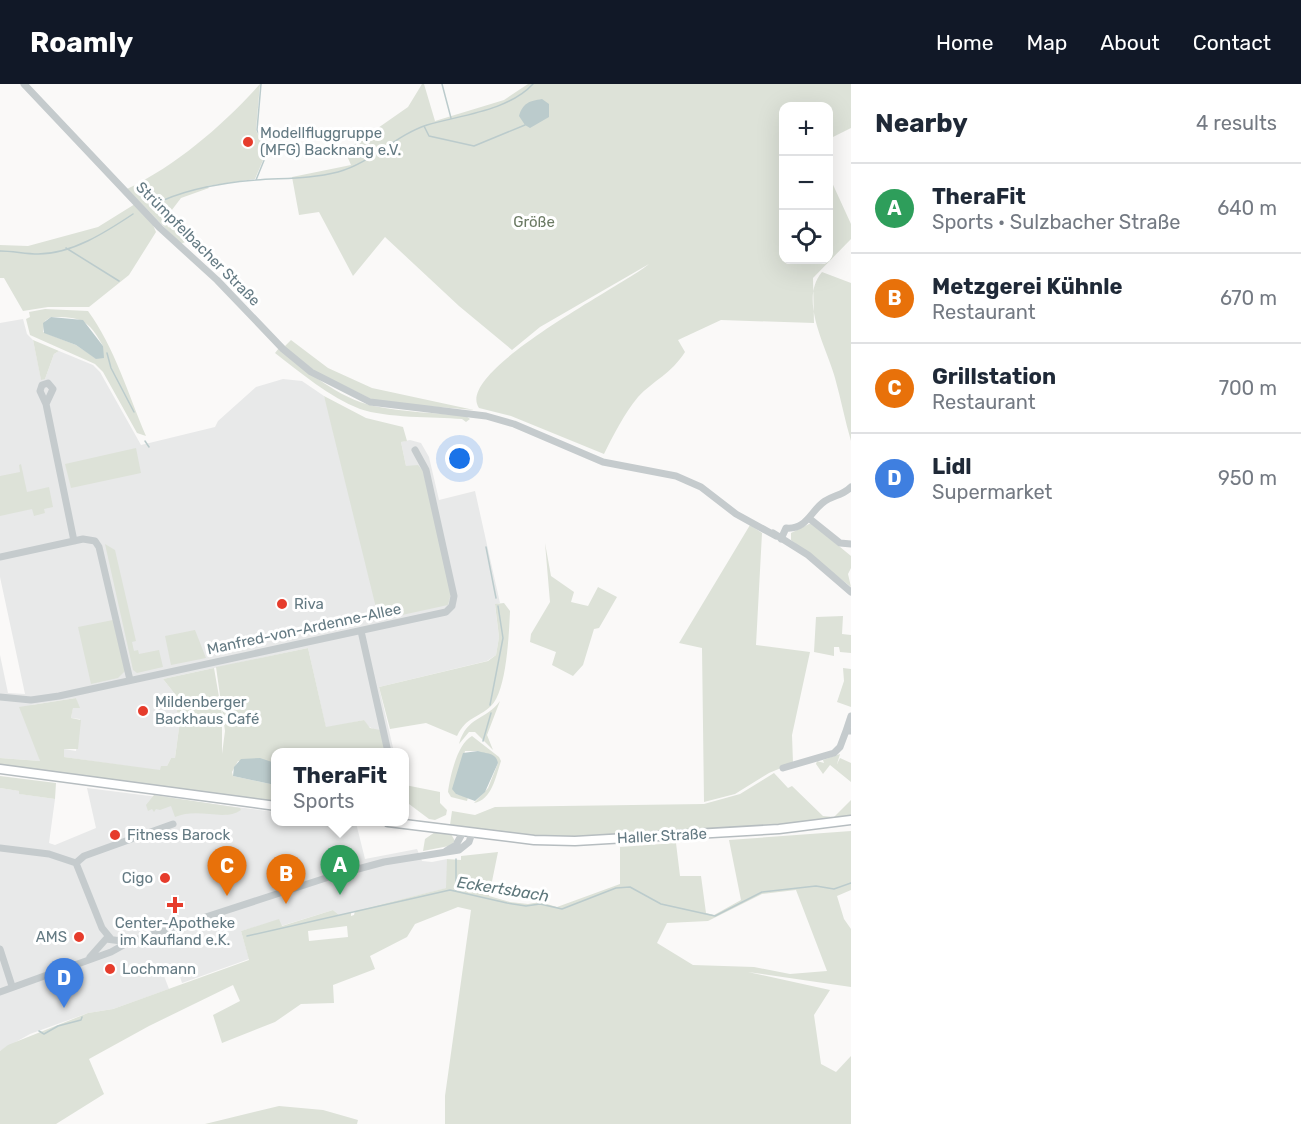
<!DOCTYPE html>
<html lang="en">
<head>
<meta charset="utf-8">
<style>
  body { margin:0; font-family:Rubik,sans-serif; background:#f6f6f7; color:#1f2937 }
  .controls { position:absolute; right:18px; top:18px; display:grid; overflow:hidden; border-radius:12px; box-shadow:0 6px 24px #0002 }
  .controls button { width:54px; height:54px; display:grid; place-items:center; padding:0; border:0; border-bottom:2px solid #e0e1e3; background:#fff; color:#1f2937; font:30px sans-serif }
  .you { position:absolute; left:460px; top:375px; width:21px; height:21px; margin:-15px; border:4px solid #fff; border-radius:50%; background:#1a73e8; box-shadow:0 0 0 9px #1a73e833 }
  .badge { display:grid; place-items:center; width:39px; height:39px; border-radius:50%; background:#111827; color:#fff; font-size:20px; font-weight:700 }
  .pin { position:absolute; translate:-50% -50px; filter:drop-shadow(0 2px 3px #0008) }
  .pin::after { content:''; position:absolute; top:32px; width:21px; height:18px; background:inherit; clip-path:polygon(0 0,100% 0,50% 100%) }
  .popup { position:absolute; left:271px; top:664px; width:138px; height:78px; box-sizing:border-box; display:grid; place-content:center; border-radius:12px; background:#fff; filter:drop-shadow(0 2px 4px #0005); font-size:20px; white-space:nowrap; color:#747a83 }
  .popup b { font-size:22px; color:#1f2937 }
  .popup::after { content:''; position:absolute; left:50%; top:100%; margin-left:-12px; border:12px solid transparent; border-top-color:#fff }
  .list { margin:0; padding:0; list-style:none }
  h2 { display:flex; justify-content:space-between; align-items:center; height:78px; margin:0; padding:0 24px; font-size:26px }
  h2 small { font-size:20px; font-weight:400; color:#747a83 }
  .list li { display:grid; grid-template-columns:39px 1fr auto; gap:18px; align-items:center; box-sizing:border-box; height:90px; padding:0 24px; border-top:2px solid #e0e1e3 }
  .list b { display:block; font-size:22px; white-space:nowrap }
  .list p { margin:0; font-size:20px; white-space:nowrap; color:#747a83 }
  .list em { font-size:20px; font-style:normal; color:#747a83 }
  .icon { flex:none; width:33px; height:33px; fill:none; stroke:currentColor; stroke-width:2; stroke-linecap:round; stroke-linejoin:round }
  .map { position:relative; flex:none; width:851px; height:1040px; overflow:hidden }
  header { display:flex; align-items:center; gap:36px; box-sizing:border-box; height:84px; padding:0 30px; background:#111827; color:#fff }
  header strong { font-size:28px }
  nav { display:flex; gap:33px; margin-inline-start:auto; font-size:21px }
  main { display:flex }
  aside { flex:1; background:#fff }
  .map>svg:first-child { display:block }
</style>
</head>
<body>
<header>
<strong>Roamly</strong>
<nav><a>Home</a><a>Map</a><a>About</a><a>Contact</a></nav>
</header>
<main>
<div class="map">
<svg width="851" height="1040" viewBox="0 0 851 1040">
  <rect width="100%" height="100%" fill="#faf9f8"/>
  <path fill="#e8e9e9" d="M23,235L27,250L33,256L41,295H45L54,270L59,267L93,281L100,288L141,361L215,343L218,337L256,303L283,295L302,297L324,312L328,324L406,382L401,358L410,356L421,359L429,373L439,416L475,407L500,519L495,521L499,553L496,571L487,577L379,603L394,668H385L375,646L366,641L364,636L326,644L308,564L163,595L178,614L177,628L181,629L175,674H171L167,682H161V687L64,673V665L76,667L80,635L71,634L73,623L79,624L76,614L31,621L40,677L0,674V571L8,609L25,610L0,493V239Z
    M0,704L20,707V710L55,715L49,759L55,761L96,744L87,704L275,728L276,738L356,739L365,775L417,765L422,777L432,778L447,775V804L339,831L333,826L281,842L279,836L241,847L249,875L182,899L176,880L161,884L169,905L113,925L88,929L30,950L0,967Z"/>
  <path fill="#dde2d8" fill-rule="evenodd" d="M260,0L256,46L266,69L255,95L207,102L209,104L181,114L165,135L168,143L178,146L185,158L181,160L127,105C178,80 222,42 260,0Z
    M422,0H424L435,37L504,16L528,0H851V44L829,55L828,22H784V176H828L829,92L851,140V155L813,194L814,239L721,236L678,256L685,268C671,290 654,296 638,313C624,330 614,350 604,370L511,332L479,324C453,287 626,200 649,180L540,243L512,266L459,222L385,153L353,192L319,128L299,131L292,93L351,81L345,67L408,23Z
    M135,120L153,141L156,148L129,191L89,223H48L23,227L4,194H0V161L28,162L98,143Z
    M822,188L851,199V357C845,337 841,315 835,294C827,264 798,216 822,188Z
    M45,225L88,227C115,264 128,310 146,352L137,349L103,288L95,280L30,251L26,235L30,233L29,228ZM51,233C81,233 88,235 103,262L97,275L76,261L43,248L45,237Z
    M33,256L59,267L54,270L45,295L41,296Z
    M291,256L328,284L372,304L474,326L377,318L316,288L284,263Z
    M279,264C307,287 338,314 374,322C403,328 436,329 466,332L470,335L466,338L462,335C433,333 386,334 360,325C329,313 301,289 275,269Z
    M324,312L366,334L403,343L407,357L401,358L406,382L418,381L423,387L451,509L448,521L379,536Z
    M136,364L141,389L71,404L65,380Z
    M21,380L27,408L49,403L53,423L44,425L45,429L34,432L32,425L0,432V392L20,388L19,381Z
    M811,439L851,472V484L848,490L851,503L791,456V449Z
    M750,441L762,449L756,561L810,568L792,651L793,679L769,689L735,710L704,718L702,564L679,559Z
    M545,459L551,492L574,508L571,518L588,522L598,503L617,513L599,544L594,545L583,581L573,592L552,581L556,568L530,558L531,550L550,518Z
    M105,460L115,466L136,557L132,558L134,567L138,566L139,570L159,566L163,583L137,589L133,586Z
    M504,519L510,527C509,548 507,607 491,622C477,635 467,632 457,652L426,639L390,645L379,603L488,577L496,571L499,553L495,520Z
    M843,532L842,550L851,551V569L840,568L839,563H834V572L814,568L816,533Z
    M113,536L125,587L118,594L91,600L78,543Z
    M195,546L206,574L171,581L165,552Z
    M308,564L326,643L364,636L370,644L380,646L385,668H276L275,679L238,677L232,688L233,692L275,701V718L0,683V674L40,677L19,623L76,614L80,624H73L71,634L81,636L78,665H64V673L160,686L161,682H167L171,674H175L181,629L177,628L178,614L163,595L214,584L222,630V670L225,647L216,583Z
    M843,584L851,585V623L837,618L844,597Z
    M500,617L487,651L493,666L475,648H469L459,660C467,632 485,637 500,617Z
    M472,652L499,673L501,677C496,692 492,716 474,719L488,704L498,679L478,667H465L456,710L468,713L467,717L451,713L448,708C450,693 457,660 472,652Z
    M840,670L837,680L840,674L851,679V698L830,681L823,690L816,680L817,677L824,679L823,676Z
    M774,689L788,704L792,702L823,732L834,733L851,716V735L593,753H546L450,741L452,727L475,731L495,723L704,720L740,710Z
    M0,692L56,699L55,715L19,710V707L0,704Z
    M405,701L440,708V719L447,726L446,731L435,736L429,735L405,717Z
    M154,711L240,724L241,726C224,738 199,723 175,733L171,722L160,726L156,725L154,728L152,725L148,727L146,721Z
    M851,747V806L837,812L844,835L851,845V903L748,888L830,906L814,931L821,980L836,988L851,972V1040H445V1012L471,826L458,823L415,840L407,853L370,872L375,885L333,901L334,919L301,920L275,938L222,959L213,931L240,917L233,901L149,942L89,975L104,1010L56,1040H0V967L8,961L88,929L113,925L249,876L241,847L279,835L282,842L333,826L339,831L351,828V832L354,831L355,827L446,804L447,775L461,776V772L498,768L489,812L510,818L528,820L540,818L557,823L620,800V763L676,759L680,792H701L706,829L714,831L741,816L729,756ZM796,806L827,887L790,890L754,883L693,881L657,859L667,839L708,837L762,810ZM347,842L348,853L309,857L308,847Z
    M435,748L451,750L455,757L449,762L423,767L425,755Z
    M279,1022L323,1026L358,1036L357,1040H205Z"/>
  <path fill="#bbcbcc" d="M542,15L549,20V33L530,44L525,41L519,32C523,19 529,17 542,15Z
    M51,233L83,236L103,262L104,274L96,275L76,261L44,249L43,239Z
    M478,667C486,670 496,668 498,679L485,708L475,717L456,710L452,705L463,669Z
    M260,674L275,679V701L233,692L234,683L241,675Z"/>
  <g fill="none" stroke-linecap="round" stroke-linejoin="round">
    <path stroke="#bbcbcc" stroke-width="1.5" d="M442,0L451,34
      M424,42L429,52L474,62L525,41
      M256,96L267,69L257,46L261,0
      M151,122C183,105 220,99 256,96C284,94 311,95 338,88C371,79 396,51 427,41C461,31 508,27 533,0
      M66,164L119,197
      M0,167C13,167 25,170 38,170C72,170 106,148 133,130
      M107,269L111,284L134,328
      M145,357L149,363
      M486,463L496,514
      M490,621L503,554L498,522
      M483,657L491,629
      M456,775V807
      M247,852L450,806L507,819L526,822L540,820L562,825L616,804L630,803L661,820L715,832L762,808L816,802L834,805L851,799
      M39,947L44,950L58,942L81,936L82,933"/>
    <g stroke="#b6bdc0" stroke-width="11">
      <path id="major" d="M0,685L276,722
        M388,738L534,756L575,757L779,745L851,736"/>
    </g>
    <path stroke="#c5cbcd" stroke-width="7" d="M24,0L160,144L217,196L283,265L311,288L370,318L486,332L514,340L603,378L676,392L701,403L736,430L776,452
      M46,320L53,305L48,299L42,301L40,307L46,320L74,457
      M810,435L840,459L851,460
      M773,449L808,471L851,508
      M781,455L786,444C807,446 811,426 825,417C835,411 843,411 851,403
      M0,473L83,455L95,457L99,463L130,596
      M361,547L388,668
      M0,613L31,616L59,612L446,528L452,522L454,512L426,386L415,366
      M846,647L851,632
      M783,684L834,669L840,663L846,647H851
      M0,764L49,770L76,779L102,844L111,855
      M446,767L456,761L463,748
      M76,779L84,772L173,740
      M0,865L12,902
      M90,873L106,855L129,858
      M0,908L111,868L129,858L332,792L384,778L459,766L469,758L472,749"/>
    <use href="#major" stroke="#fff" stroke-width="8"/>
  </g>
  <g fill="#e63c2c" stroke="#fff" stroke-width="2">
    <circle cx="248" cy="58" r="6"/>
    <circle cx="282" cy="520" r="6"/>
    <circle cx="143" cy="627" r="6"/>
    <circle cx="115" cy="751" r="6"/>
    <circle cx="165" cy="794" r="6"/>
    <path d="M172 812h6v6h6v6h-6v6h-6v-6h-6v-6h6z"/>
    <circle cx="79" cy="853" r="6"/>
    <circle cx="110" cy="885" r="6"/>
  </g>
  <g text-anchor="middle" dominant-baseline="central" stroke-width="6" stroke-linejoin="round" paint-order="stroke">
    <g font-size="15" fill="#647a83" stroke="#fff" text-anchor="start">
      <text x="260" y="49">Modellfluggruppe<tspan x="260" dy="17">(MFG) Backnang e.V.</tspan></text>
      <text x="294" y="520">Riva</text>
      <text x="155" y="618">Mildenberger<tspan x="155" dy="17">Backhaus Café</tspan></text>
      <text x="127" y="751">Fitness Barock</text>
      <text x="153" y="794" text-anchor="end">Cigo</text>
      <text x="175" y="839" text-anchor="middle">Center-Apotheke<tspan x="175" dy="17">im Kaufland e.K.</tspan></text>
      <text x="67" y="853" text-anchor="end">AMS</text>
      <text x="122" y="885">Lochmann</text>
    </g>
    <g font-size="15" fill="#6b7a63" stroke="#fff">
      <text x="534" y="138">Größe</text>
    </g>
    <g font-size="15" fill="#647a83" stroke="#fff">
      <text transform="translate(198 160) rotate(45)">Strümpfelbacher Straße</text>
      <text transform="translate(304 545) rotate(-12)">Manfred-von-Ardenne-Allee</text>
      <text transform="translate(662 752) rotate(-3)">Haller Straße</text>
    </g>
    <g font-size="16" font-style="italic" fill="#5f787c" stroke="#fff">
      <text transform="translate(503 805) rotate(9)">Eckertsbach</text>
    </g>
  </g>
</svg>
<div class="controls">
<button>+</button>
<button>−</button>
<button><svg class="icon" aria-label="locate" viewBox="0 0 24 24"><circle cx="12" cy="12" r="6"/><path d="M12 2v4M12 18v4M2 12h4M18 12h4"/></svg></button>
</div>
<div class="you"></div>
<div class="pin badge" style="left:340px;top:811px;background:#2e9e5b">A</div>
<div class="popup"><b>TheraFit</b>Sports</div>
<div class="pin badge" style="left:286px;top:820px;background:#e8710a">B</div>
<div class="pin badge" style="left:227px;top:812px;background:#e8710a">C</div>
<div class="pin badge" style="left:64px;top:924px;background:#3f7fe0">D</div>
</div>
<aside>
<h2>Nearby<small>4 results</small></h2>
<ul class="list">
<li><span class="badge" style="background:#2e9e5b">A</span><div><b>TheraFit</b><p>Sports · Sulzbacher Straße</p></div><em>640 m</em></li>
<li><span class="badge" style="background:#e8710a">B</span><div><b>Metzgerei Kühnle</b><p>Restaurant</p></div><em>670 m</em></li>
<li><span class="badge" style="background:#e8710a">C</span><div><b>Grillstation</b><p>Restaurant</p></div><em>700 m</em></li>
<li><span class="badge" style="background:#3f7fe0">D</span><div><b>Lidl</b><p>Supermarket</p></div><em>950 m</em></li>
</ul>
</aside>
</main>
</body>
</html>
